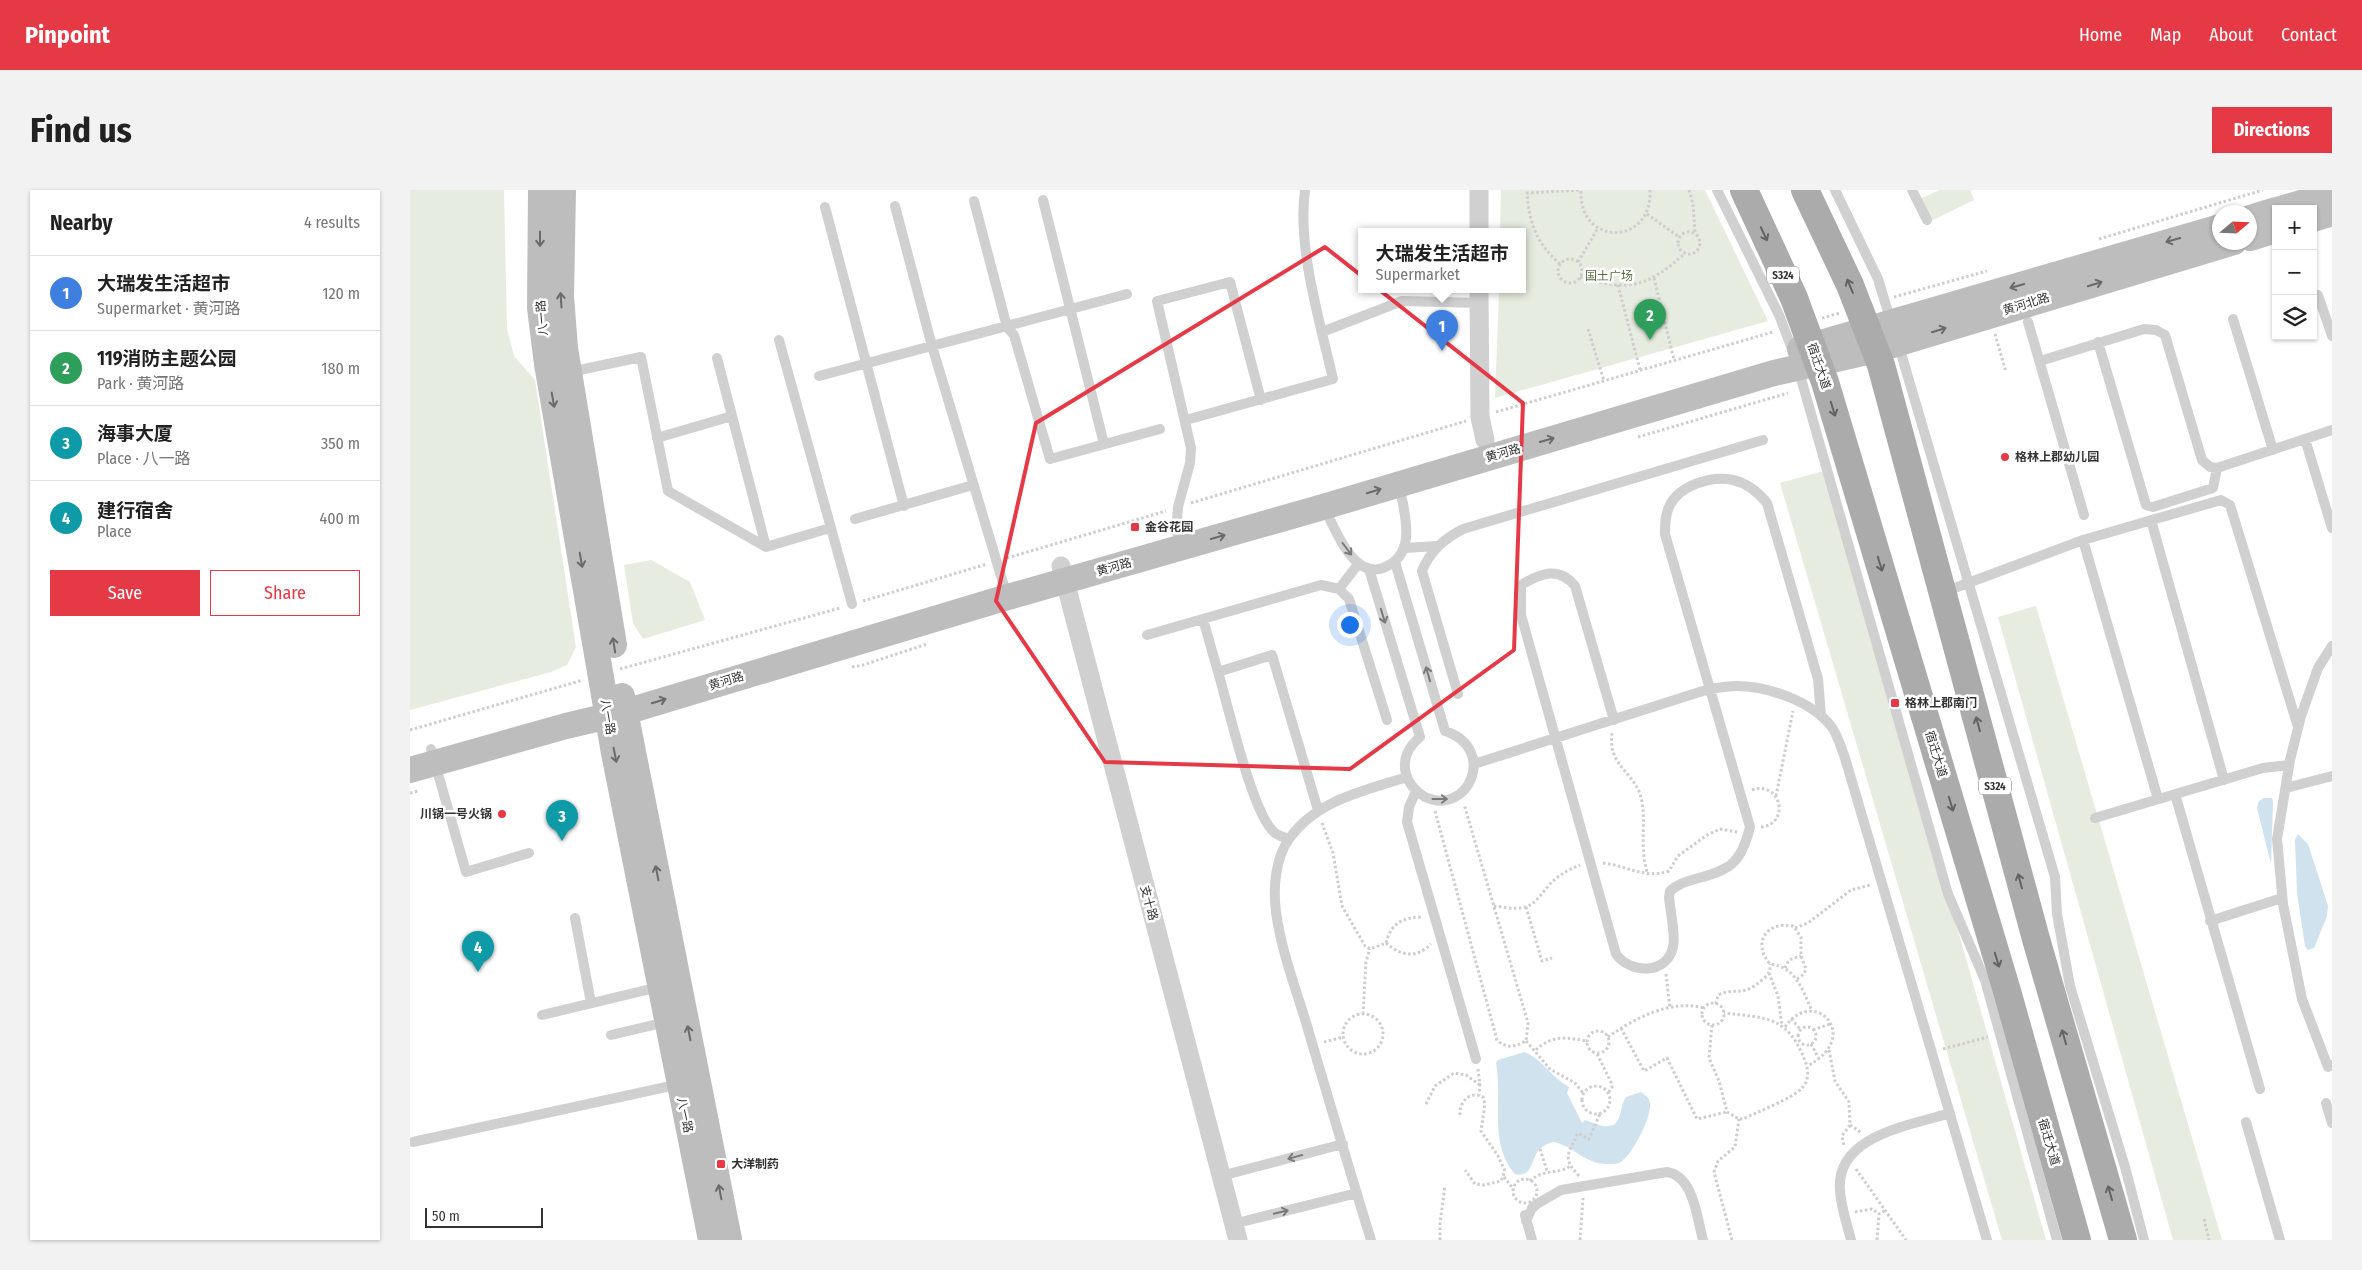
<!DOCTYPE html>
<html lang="en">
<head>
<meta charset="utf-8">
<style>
  body { margin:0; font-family:"Fira Sans Condensed","Noto Sans SC",sans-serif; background:#f2f2f2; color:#222 }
  .controls { position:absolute; right:15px; top:15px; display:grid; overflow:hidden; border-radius:0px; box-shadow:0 1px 4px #0004 }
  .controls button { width:45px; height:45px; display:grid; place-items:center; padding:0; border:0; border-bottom:1px solid #e0e0e0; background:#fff; color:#222; font:25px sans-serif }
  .compass { position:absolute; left:1802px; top:15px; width:45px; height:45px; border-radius:50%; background:#fff; box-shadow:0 1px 4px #0004; rotate:71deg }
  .scale { position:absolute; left:15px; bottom:12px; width:118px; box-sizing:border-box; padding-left:5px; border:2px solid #333; border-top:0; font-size:14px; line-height:18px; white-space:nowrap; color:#333; -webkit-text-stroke:4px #fff; paint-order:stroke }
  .you { position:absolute; left:939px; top:434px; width:18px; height:18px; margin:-12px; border:4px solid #fff; border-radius:50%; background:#1a73e8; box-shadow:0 0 0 8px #1a73e833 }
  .badge { display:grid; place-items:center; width:32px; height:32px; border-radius:50%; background:#e63946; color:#fff; font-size:16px; font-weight:700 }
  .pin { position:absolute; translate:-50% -41px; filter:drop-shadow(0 1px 2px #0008) }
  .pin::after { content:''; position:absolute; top:26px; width:18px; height:15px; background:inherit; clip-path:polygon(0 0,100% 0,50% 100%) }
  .popup { position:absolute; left:948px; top:38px; width:168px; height:65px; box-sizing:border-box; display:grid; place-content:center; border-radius:0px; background:#fff; filter:drop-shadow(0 1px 4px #0005); font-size:16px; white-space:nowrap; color:#767676 }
  .popup b { font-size:19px; color:#222 }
  .popup::after { content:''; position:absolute; left:50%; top:100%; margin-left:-10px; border:10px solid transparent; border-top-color:#fff }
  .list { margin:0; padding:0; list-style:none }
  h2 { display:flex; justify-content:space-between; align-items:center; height:65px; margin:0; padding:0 20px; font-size:21px }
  h2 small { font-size:16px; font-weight:400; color:#767676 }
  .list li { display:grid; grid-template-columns:32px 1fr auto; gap:15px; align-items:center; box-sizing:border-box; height:75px; padding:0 20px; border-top:1px solid #e0e0e0 }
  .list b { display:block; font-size:19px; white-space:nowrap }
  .list p { margin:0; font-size:16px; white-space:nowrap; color:#767676 }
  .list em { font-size:16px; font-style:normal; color:#767676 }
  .actions { display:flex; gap:10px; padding:15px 20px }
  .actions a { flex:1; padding:11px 0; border:1px solid #e63946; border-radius:0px; text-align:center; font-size:18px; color:#e63946 }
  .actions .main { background:#e63946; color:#fff }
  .icon { flex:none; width:28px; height:28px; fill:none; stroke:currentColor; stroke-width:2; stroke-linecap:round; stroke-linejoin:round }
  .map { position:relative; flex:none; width:1922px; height:1050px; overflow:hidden; border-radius:0px }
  header { display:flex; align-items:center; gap:30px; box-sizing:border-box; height:70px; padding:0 25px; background:#e63946; color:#fff }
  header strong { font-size:24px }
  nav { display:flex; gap:28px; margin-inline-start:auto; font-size:18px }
  .intro { display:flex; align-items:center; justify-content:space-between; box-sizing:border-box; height:120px; padding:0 30px }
  h1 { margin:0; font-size:35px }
  .button { padding:12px 22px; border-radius:0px; background:#e63946; color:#fff; font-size:18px; font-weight:700 }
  main { display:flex; gap:30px; padding:0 30px }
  aside { flex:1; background:#fff; border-radius:0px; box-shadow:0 1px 4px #0004 }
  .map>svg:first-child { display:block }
</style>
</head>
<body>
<header>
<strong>Pinpoint</strong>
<nav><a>Home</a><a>Map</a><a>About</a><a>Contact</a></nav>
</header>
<div class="intro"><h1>Find us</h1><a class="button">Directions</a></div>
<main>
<aside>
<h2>Nearby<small>4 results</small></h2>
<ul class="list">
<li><span class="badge" style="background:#3f7fe0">1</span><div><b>大瑞发生活超市</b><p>Supermarket · 黄河路</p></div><em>120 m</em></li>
<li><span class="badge" style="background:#2e9e5b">2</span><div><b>119消防主题公园</b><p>Park · 黄河路</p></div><em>180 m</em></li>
<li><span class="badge" style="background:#0f9aa8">3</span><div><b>海事大厦</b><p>Place · 八一路</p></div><em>350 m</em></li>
<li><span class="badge" style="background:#0f9aa8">4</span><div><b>建行宿舍</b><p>Place</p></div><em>400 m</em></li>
</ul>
<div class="actions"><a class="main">Save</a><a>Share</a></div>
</aside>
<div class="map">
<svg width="1922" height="1050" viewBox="0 0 1922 1050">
  <rect width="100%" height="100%" fill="#fff"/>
  <path fill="#e6ecdf" d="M0,0H94L97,139L104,166L125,190L166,457L157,475L141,482L0,520Z
    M1091,0H1295L1358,131L1085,208L1089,100H1112V42H1090Z
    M1529,0H1560L1564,10L1521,31L1510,9Z
    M1417,280L1636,1050H1592L1370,293Z
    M241,370L280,392L295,430L233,449L223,433L214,375Z
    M1626,416L1812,1050H1763L1588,427Z"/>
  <path fill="#cfe2ee" d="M1854,608H1862L1863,612L1861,674L1847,618L1849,611Z
    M1888,644L1898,654L1918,716L1917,726L1904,758L1898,760L1895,756L1887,703L1885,650Z
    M1115,862C1133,870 1142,888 1159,897L1157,903L1172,933L1175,930C1184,933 1202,942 1208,930C1212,922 1211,914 1216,907L1231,902C1234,905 1238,906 1239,910C1245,922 1223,963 1212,971C1209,974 1203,974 1198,974C1175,975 1162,954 1142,952C1137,954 1132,956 1128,961C1121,971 1122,988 1105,984C1078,953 1093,908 1086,873L1088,870Z"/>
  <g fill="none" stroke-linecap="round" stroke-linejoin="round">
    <path stroke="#cdcdcd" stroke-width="3" stroke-dasharray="2.5 2.5" stroke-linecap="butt" d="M1279,0L1283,14L1285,43
      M1171,1C1169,57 1243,56 1240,0
      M1237,24L1269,47
      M1268 53a11 11 0 1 1 22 0a11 11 0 1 1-22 0Z
      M1689,49L1853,0
      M1148 81a12 12 0 1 1 24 0a12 12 0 1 1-24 0Z
      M1168,72L1188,38
      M1150,74C1127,54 1119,33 1117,3L1171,0
      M1170,87C1218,102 1238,97 1274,64
      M1244,88L1264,170
      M1208,95L1230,180
      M1484,107L1577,81
      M1412,128L1430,123
      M1178,139L1194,191
      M1585,144L1596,182
      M1086,222L1363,142
      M1228,247L1378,203
      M781,313L1056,231
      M597,368L756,321
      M453,411L577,374
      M442,477L453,475L517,454
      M210,479L430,418
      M0,540L173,490
      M1202,543C1198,575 1221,580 1230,604C1238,628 1228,656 1238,685
      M1342,600C1371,590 1381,634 1351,637
      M0,603L8,601
      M1366,606L1383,521
      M1025,621L1087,850C1097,859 1105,857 1116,851L1118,833L1054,614
      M912,633L923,663L932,716L955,756L960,759L976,753C981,733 993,727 1013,727
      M1193,673C1217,676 1235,689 1259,681L1268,666L1297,645L1310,639L1327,642
      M1084,716C1094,717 1105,720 1115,717C1127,714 1134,699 1143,691C1151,684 1160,679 1170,675
      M1116,717L1132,771L1142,768
      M1385,738L1398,733L1441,700L1460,695
      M976,753C991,766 1006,769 1021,754
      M1375,778L1379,770L1391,766
      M1359,783L1368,806L1372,836
      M1256,784L1260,818
      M1387,789L1394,784L1396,779L1391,766V747L1383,736C1356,731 1342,753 1360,774C1386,777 1392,799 1402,821
      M1292 824a11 11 0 1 1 22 0a11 11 0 1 1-22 0Z
      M1306,814L1308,805C1328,796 1331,809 1353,789C1358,785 1361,781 1360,774
      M953,824L956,771L960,759
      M933 844a20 20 0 1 1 40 0a20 20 0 1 1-40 0Z
      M1381,829L1391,840
      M1302,835L1299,868L1309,891L1317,922L1329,929H1333C1347,922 1381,909 1391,899C1399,892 1399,880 1395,871C1378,826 1357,828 1314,823
      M1375,837C1404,795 1454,847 1397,876
      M1388 846a9 9 0 1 1 18 0a9 9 0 1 1-18 0Z
      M1211,838L1234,881L1257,868L1287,929L1317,922
      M1403,840L1420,834
      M1177 852a11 11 0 1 1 22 0a11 11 0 1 1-22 0Z
      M1198,847C1225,828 1261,809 1294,818
      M1116,851L1140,879L1165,893L1173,903
      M914,852L933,847
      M1401,854L1409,869
      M1533,859L1578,847
      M1126,860C1141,845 1157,847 1176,851
      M1419,860L1425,891L1439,912L1440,935L1432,946L1434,956
      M1187,864L1201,892L1202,897L1198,903
      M1068,879L1070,895L1069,905
      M1172 910a14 14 0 1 1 28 0a14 14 0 1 1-28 0Z
      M1016,914L1025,896L1044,883L1056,885L1070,895
      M1050,925C1049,912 1060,900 1073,907L1075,914L1071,941L1088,966L1095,981L1091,991L1074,995L1065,994L1055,980
      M1440,935L1452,943
      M1130,959L1137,981
      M1446,979L1496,1050
      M1169,986C1152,968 1158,964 1168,943L1179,949L1190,924
      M1094,987L1104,1000
      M1103 1001a12 12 0 1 1 24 0a12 12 0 1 1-24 0Z
      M1120,991C1132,979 1151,984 1160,976
      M1445,1022L1462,1019L1469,1024
      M1794,1029L1799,1050
      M1030,1050V1033L1035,996
      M1170,1050L1173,1008
      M1322,1050L1304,982L1308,971L1325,957L1329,929
      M1467,1050L1469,1024L1476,1020"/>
    <path stroke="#d0d0d0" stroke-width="10" d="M1307,0L1369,125L1384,164
      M1425,0L1468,89L1481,132
      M1502,0L1517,30
      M633,10L694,254
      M564,11L597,137L604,145L640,269L750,239
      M485,16L522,156L597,406
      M415,17L494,316
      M1908,105L1922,146
      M1823,129L1863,260
      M1618,132L1674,325
      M912,142L992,111L1069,113
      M369,150L442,414
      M1688,152L1736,315L1743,317L1803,298L1807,278
      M1488,153L1645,687L1647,724L1660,796L1715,977L1734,1050
      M307,168L356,357
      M1630,171L1734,139L1746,140L1755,145L1792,270L1800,277L1807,278L1922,240
      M1388,178L1538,704L1575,790L1647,1050
      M160,182L231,167L258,301L356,357L420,338
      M409,186L717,104
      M776,230L923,189C910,132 887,57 895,0
      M247,248L322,226
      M1895,249L1922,338
      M914,318C924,336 932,359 948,373C955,379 965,381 973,378C1009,365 994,322 989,294
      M445,329L563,295
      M1741,330L1814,590
      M766,342L768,317L780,273L781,258L747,111L820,92L851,210
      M1673,350L1748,609
      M995,358L1027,356
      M959,379L1010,547C999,556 992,569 996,584C998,593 1006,602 1015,607C1059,627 1088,558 1035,541L985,372
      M929,399L949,373
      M1534,402L1673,350L1811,310L1820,315L1888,537
      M793,429L808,482
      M737,445L911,395L929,399L939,409L977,530
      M1922,456L1908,478L1891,526L1880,570L1867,649L1873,714L1892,809L1918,877L1922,875
      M1048,504L1012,381C1020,361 1034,349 1053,339L1353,250
      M1204,530L1165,396C1149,376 1131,383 1111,395V425L1206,764C1220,784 1257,785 1263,757C1266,746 1260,720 1259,707L1260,701C1268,694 1275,692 1285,689C1320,680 1331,674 1340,637L1255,344C1255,335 1255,326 1259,317C1268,296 1301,285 1323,290C1337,293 1348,302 1357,313L1408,489L1411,525
      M21,559L56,682L119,663
      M1064,574L1299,499C1308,498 1318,496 1326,496C1358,496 1401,511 1421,536C1428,545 1431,558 1435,568L1577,1050
      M1876,598L1922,586
      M1006,601L999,617L997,632L1066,869
      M1765,604L1850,899
      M1685,628L1853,578L1879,575
      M878,649C874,647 868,646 864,642C842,623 818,515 808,482L862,465L908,620
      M165,728L181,813
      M1800,731L1872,708
      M132,825L249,797
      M201,845L256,832
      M1916,913L1922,933
      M1836,932L1870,1050
      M3,952L270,894
      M811,986L933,954
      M1115,1025L1122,1050
      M1116,1031L1122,1018L1127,1014L1151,1000L1257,982C1284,986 1287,1029 1293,1050
      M823,1034L947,1003
      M961,1050C939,979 918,907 897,836C886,799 871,760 866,722C863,699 865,669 879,649C906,610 954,601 997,587
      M1441,1050C1437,1034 1431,1017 1430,1001C1425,945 1500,936 1540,923"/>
    <path stroke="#d0d0d0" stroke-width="19" d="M1069,0V42
      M1069,100L1070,227L1075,250
      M651,376L828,1050"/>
    <path stroke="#bdbdbd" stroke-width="26" d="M131,0L130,118L137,174L204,563L301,1050
      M153,0L151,106L155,158L204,455
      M1870,19L1922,4
      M1840,28L1866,20
      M1903,29L1922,23
      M1840,48L1866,40
      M1390,159L1810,37
      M212,506L319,1049
      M0,580L156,536L215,522L591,409L913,317L1364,183L1466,160L1824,52"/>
    <path stroke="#ababab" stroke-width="28" d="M1334,0L1384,108L1415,192L1597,801L1667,1050
      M1395,0L1440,95L1471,175L1626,749L1713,1050"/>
  </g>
  <defs><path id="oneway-shaft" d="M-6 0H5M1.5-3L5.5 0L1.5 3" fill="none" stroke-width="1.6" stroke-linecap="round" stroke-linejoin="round" transform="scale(1.25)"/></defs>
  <g stroke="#636363">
    <use href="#oneway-shaft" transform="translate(1354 44) rotate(65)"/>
    <use href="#oneway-shaft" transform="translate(1440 96) rotate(-113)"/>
    <use href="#oneway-shaft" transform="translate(1423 219) rotate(73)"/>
    <use href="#oneway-shaft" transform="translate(1470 374) rotate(73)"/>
    <use href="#oneway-shaft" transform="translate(1568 534) rotate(-105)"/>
    <use href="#oneway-shaft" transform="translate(1541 614) rotate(73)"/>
    <use href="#oneway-shaft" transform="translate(1610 691) rotate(-105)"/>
    <use href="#oneway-shaft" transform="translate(1587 770) rotate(73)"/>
    <use href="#oneway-shaft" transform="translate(1654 847) rotate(-106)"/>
    <use href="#oneway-shaft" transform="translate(1700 1003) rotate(-106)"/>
  </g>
  <g stroke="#6a6a6a">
    <use href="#oneway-shaft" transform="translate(130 49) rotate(90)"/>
    <use href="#oneway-shaft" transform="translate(1763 50) rotate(164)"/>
    <use href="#oneway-shaft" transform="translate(1685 94) rotate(-17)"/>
    <use href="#oneway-shaft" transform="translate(1607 96) rotate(164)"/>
    <use href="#oneway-shaft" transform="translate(151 110) rotate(-94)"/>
    <use href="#oneway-shaft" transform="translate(1529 140) rotate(-17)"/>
    <use href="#oneway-shaft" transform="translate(143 210) rotate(80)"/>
    <use href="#oneway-shaft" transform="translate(1137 250) rotate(-16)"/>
    <use href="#oneway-shaft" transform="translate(964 301) rotate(-17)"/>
    <use href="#oneway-shaft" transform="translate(808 347) rotate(-16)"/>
    <use href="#oneway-shaft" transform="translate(171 370) rotate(80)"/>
    <use href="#oneway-shaft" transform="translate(204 455) rotate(-99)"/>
    <use href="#oneway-shaft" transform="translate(249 511) rotate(-17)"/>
    <use href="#oneway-shaft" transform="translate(205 565) rotate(79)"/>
    <use href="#oneway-shaft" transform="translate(247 683) rotate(-101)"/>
    <use href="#oneway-shaft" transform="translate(279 843) rotate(-101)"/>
    <use href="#oneway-shaft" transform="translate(310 1002) rotate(-101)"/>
  </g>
  <g stroke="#7a7a7a">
    <use href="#oneway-shaft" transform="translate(937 359) rotate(53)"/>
    <use href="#oneway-shaft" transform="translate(973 426) rotate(73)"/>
    <use href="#oneway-shaft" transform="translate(1018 484) rotate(-106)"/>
    <use href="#oneway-shaft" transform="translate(1030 609)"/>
    <use href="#oneway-shaft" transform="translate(885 967) rotate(165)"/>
    <use href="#oneway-shaft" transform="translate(871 1022) rotate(-14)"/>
  </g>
  <path fill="none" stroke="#e63946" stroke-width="4" stroke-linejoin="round" d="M915,57L1113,213L1104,460L940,579L695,572L586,411L626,233Z"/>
  <g fill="#e63946" stroke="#fff" stroke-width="2">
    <circle cx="1595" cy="267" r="5"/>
    <rect x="720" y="332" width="10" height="10" rx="2.5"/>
    <rect x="1480" y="508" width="10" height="10" rx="2.5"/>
    <circle cx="92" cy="624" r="5"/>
    <rect x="306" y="969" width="10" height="10" rx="2.5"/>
  </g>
  <g text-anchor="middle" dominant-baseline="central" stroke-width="5" stroke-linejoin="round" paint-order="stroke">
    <g fill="#fff" stroke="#707070" stroke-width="1">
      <rect x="1357" y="76.5" width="32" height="17" rx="4"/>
      <rect x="1569" y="587.5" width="32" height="17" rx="4"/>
    </g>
    <g font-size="11" font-weight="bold" fill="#333">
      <text x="1373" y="85">S324</text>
      <text x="1585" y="596">S324</text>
    </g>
    <g font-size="12" fill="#56703f" stroke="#fff">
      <text x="1199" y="86">国土广场</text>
    </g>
    <g font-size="12" fill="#333" stroke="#fff">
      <text transform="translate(1616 114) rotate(-17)">黄河北路</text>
      <text transform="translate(132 128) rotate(-95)">八一路</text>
      <text transform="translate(1409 176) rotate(71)">宿迁大道</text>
      <text transform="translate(1093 263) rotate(-16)">黄河路</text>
      <text transform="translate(704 377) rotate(-16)">黄河路</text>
      <text transform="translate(316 491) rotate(-17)">黄河路</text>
      <text transform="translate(198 527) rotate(80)">八一路</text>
      <text transform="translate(1526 564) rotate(73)">宿迁大道</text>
      <text transform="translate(739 713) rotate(75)">支十路</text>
      <text transform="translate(275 925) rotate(78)">八一路</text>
      <text transform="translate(1639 952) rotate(74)">宿迁大道</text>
    </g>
    <g font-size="12" font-weight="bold" fill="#333" stroke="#fff" text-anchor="start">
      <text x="1605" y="267">格林上郡幼儿园</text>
      <text x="735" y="337">金谷花园</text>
      <text x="1495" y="513">格林上郡南门</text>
      <text x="82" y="624" text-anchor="end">川锅一号火锅</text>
      <text x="321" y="974">大洋制药</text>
    </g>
  </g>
</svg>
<div class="controls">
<button>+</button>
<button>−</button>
<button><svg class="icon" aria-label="layers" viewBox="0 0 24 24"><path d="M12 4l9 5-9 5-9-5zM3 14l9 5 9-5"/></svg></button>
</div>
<svg class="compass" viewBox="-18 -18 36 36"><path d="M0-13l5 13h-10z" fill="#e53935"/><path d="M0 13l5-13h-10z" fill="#767676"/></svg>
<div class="scale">50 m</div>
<div class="you"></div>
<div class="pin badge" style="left:1032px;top:161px;background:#3f7fe0">1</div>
<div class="popup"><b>大瑞发生活超市</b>Supermarket</div>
<div class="pin badge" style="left:1240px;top:150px;background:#2e9e5b">2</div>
<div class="pin badge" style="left:152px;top:651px;background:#0f9aa8">3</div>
<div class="pin badge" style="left:68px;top:782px;background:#0f9aa8">4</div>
</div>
</main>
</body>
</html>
